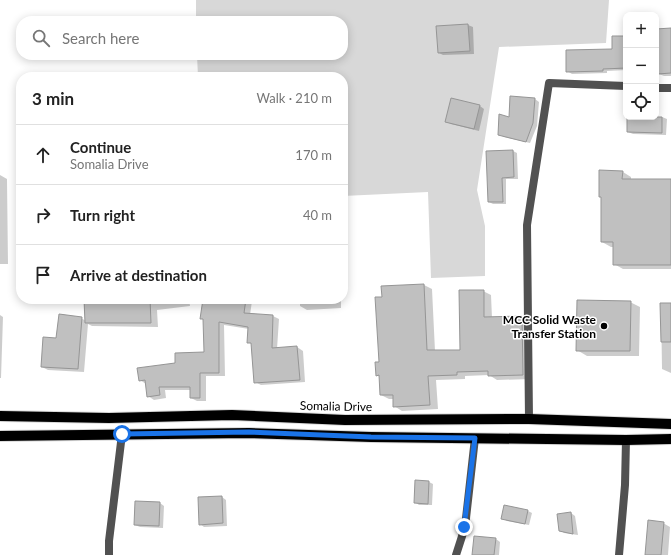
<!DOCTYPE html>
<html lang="en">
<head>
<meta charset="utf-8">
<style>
  body { margin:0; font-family:Lato,sans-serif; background:#f6f6f6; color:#222 }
  .controls { position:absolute; right:12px; top:12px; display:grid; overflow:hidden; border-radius:8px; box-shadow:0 2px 10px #0003 }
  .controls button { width:36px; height:36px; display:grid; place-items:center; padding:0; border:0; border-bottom:1px solid #e0e0e0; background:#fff; color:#222; font:20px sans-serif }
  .stop { position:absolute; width:12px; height:12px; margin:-9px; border:3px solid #1a73e8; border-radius:50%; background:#fff }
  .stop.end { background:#1a73e8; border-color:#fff; box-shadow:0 1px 4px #0008 }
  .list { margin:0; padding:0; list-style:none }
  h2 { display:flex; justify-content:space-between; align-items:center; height:52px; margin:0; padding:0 16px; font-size:17px }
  h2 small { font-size:13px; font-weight:400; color:#767676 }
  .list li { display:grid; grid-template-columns:26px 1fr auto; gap:12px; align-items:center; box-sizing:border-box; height:60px; padding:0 16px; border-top:1px solid #e0e0e0 }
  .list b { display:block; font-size:15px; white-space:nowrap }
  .list p { margin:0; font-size:13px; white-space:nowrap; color:#767676 }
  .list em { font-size:13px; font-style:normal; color:#767676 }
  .icon { flex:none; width:22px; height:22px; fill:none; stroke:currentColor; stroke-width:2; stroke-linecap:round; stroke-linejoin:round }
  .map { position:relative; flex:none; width:671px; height:555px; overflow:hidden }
  .search { position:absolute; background:#fff; box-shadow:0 2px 10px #0003; left:16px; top:16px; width:332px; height:44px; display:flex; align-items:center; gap:10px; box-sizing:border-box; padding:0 14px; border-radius:16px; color:#767676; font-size:15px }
  .panel { position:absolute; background:#fff; box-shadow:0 2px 10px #0003; left:16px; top:72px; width:332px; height:232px; border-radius:16px }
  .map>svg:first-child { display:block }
</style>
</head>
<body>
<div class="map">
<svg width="671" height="555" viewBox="0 0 671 555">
  <rect width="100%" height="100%" fill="#fff"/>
  <path fill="#d8d8d8" d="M196,0H609L606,43L499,47L477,190L485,226V276L431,278L428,192L343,196V77H198L197,55H343V21H196Z"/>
  <path fill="#0003" d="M468,25L473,27L474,54L443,55L439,53L437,27Z
    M671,29V76H664L659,74V69H656V30Z
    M626,37V70L607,71V73L572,74L567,71L614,50Z
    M452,99L480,106L484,109L479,131L451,124L447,122Z
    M535,99L539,102L537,126L530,143L504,137L499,134L510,119Z
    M628,117H662L667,119L666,135L633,134L628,132Z
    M513,151L517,153L518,179H506V204H493L489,202Z
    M623,172L631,177V180H671V269H623L614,264V247H611L602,242V198L600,197Z
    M0,175L7,179L8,264H0Z
    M424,285L432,289L435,351L461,350L483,291L491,295L492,318L522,317L530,321L531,379L497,380L489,375L465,376V379L436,380L438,409L402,411L394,406V399H389L381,395L380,377L377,375L380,363L383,298Z
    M85,299H189L190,306L157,310L158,327L92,326L88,324L84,372L48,370L42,367L57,339L81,318L86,321Z
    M204,299H248L252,301L250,315L273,316L279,319L277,349L297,347L303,351L305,382L261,385L255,382L252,344L248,342L249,329L224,325L225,376H206V401H197L191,398V390H165L166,398L154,400L148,396L146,384L140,380L176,364L205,353L204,320L201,318Z
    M300,299H341V308L307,310L300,306Z
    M630,302L640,307L639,356H587L577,350Z
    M661,304H671V373L662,369Z
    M0,315L3,317L1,378H0Z
    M416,481L429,482L433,484L432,505H419L415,502Z
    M222,497L226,500L227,526L204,527L200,524Z
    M160,503L164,506L163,528L140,527L135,525Z
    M528,511L532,513L529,525L507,521L502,518Z
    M571,513L575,516L578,535L564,533L560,530Z
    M663,523L670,527L668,555H646Z
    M496,539L500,542L499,555H473Z"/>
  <path fill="#c0c0c0" stroke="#959595" d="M468,24L470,51L438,53L436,26Z
    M671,28V73L658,74L656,52V29Z
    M612,36H626V68L603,69V71L566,72V50L612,49Z
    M510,96L535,98L533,123L526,142L498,135L499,114L509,117Z
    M451,98L480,105L474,129L445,122Z
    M627,117H662V133L627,132Z
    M513,150L514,177L502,178L503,202H488L486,151Z
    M599,170L623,171L622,179H671V265H613V242H601V197H599Z
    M424,284L427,350H460L459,290H484V317L522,316L523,375L488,376V371L457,372V375L428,376L430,405L393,407V395H380L379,375L376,376L375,362H379L375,297H382L381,286Z
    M84,299H150L151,323H85Z
    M203,299H246L244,313L273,315L272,348L297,346L300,380L254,383L251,343H247L248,327L219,322V373H200V398H190V387H159L160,395L147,397L145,380L139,381L137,368L175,363V353L204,352L203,319H200Z
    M577,300L631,301L630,351H576Z
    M660,303H671V342H661Z
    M59,314L82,317L78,369L41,367L43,337L56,338Z
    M415,480L429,481L428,504L414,503Z
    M222,496L223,523L199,525L198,497Z
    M135,501L160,502L159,526L134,525Z
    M504,505L528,510L525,524L501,519Z
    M571,512L573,534L559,531L557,514Z
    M648,520L664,522L661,555H645Z
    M474,536L496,538L494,555H472Z"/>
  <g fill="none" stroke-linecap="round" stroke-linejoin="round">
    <g stroke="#dbdbdb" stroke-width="12">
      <path id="primary" d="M0,416L109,418L232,415L345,420L529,419L671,424
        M0,436L249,433L371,437L626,440L671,439"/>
    </g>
    <path stroke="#515151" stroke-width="8" d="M656,88H671
      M529,419L527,225L549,83L626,86
      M109,555V541L122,434
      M456,555L465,527L475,438
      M619,555L625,485L626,440"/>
    <use href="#primary" stroke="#000" stroke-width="10"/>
  </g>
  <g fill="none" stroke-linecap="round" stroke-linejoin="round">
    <path stroke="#1a73e8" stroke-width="5" d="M122,434L249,432L371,437L475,438L464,527"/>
  </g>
  <circle fill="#000" stroke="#fff" stroke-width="1.5" cx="604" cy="326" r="4"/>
  <g text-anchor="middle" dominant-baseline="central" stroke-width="3" stroke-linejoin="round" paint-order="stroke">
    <g font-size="12" font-weight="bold" fill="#000" stroke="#fff" text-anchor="end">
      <text x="596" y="319">MCC Solid Waste<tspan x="596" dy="14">Transfer Station</tspan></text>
    </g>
    <g font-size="12" fill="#000" stroke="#fff">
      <text transform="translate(336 406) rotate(1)">Somalia Drive</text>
    </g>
  </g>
</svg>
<div class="controls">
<button>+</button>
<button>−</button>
<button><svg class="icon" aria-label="locate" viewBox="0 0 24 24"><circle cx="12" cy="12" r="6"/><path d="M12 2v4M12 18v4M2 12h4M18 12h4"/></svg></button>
</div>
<div class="stop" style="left:122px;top:434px"></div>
<div class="stop end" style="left:464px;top:527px"></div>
<div class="search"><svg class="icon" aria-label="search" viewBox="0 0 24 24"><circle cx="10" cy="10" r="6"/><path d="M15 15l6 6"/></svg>Search here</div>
<section class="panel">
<h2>3 min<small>Walk · 210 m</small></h2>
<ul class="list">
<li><svg class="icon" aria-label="ahead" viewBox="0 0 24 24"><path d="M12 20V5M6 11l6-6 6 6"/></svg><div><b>Continue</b><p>Somalia Drive</p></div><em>170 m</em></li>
<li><svg class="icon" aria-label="right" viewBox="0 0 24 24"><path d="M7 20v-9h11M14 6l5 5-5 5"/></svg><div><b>Turn right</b></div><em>40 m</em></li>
<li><svg class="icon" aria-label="arrive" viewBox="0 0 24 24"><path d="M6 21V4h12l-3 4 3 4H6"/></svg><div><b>Arrive at destination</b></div></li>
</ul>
</section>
</div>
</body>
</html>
